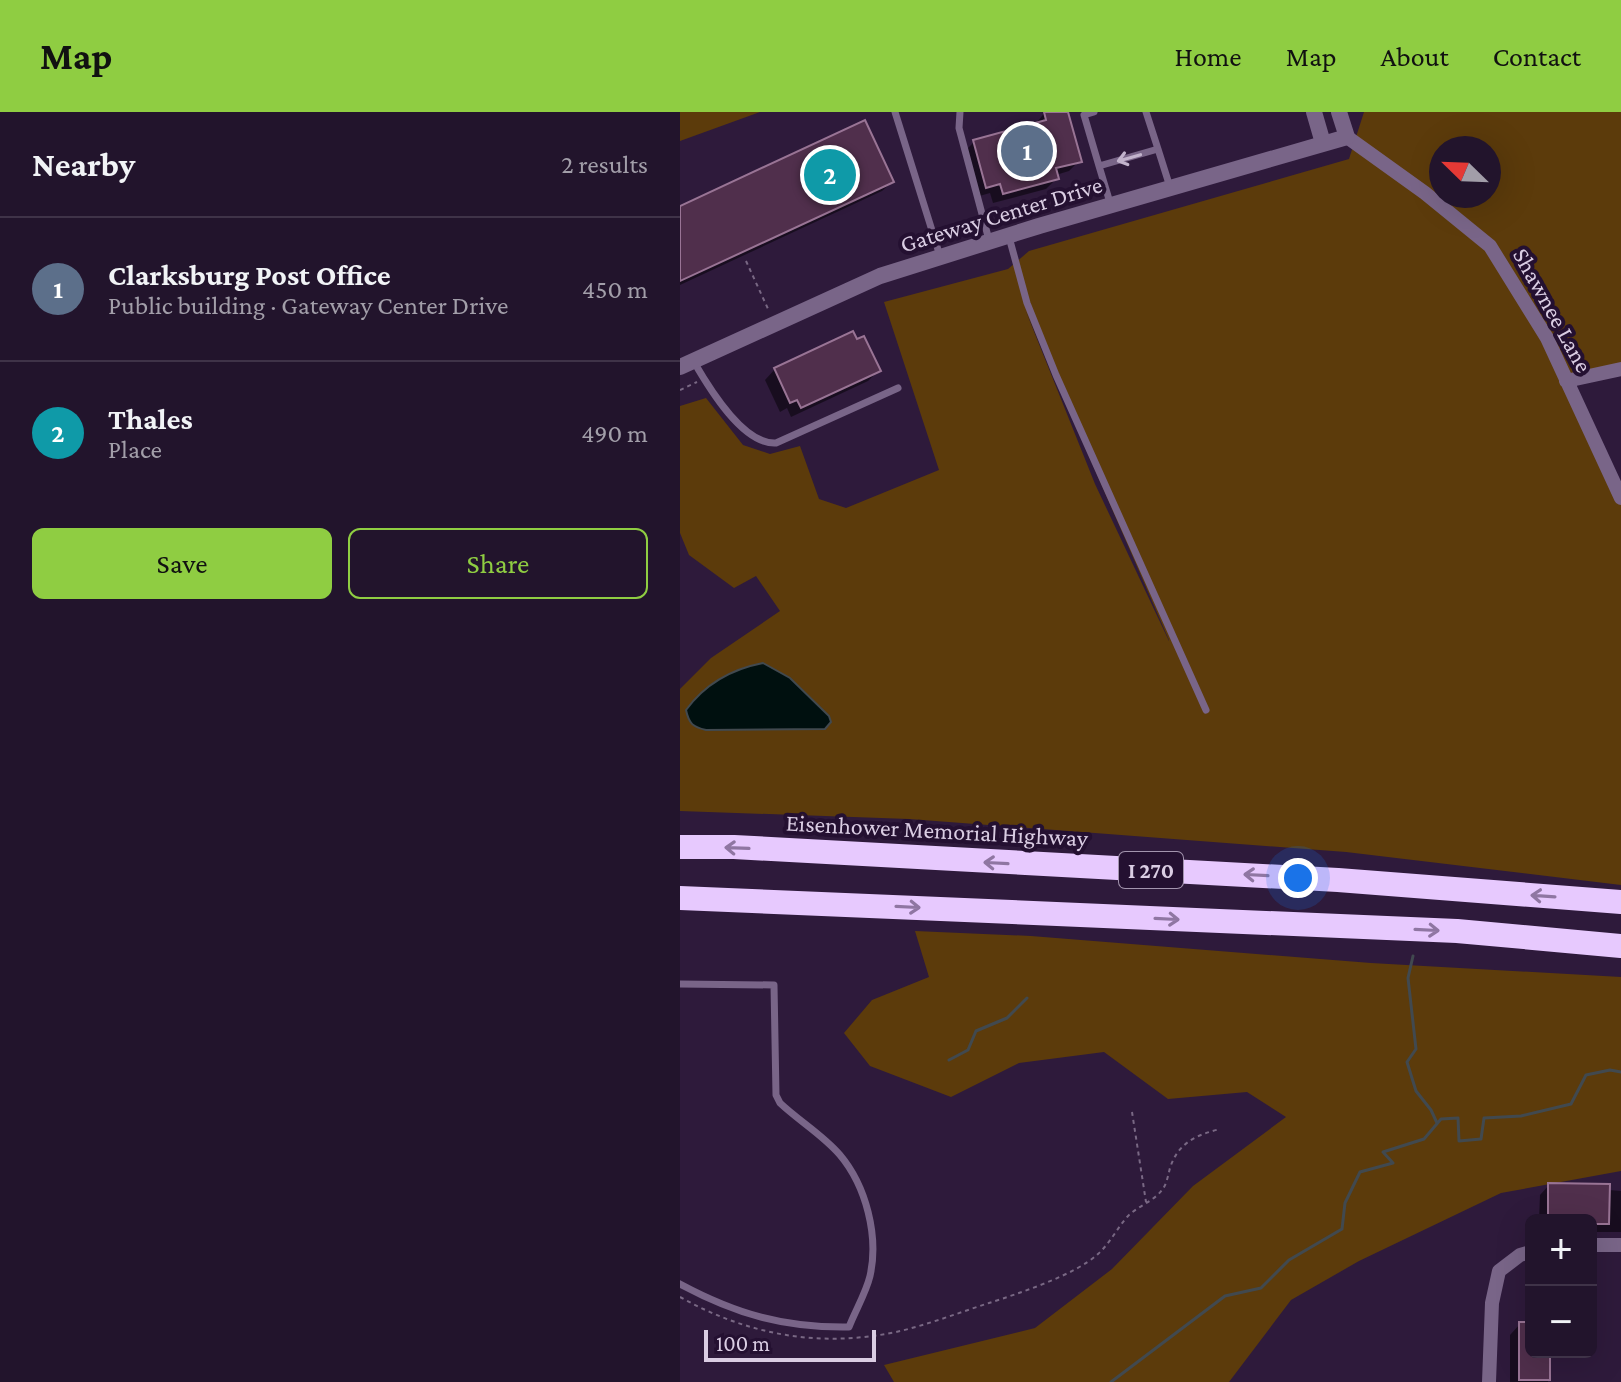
<!DOCTYPE html>
<html lang="en">
<head>
<meta charset="utf-8">
<style>
  body { margin:0; font-family:"Crimson Pro",serif; background:#2a1d34; color:#f1f3f6 }
  .controls { position:absolute; right:24px; bottom:24px; display:grid; overflow:hidden; border-radius:12px; box-shadow:0 8px 32px #0002 }
  .controls button { width:72px; height:72px; display:grid; place-items:center; padding:0; border:0; border-bottom:2px solid #3f3348; background:#22142c; color:#f1f3f6; font:40px sans-serif }
  .compass { position:absolute; left:749px; top:24px; width:72px; height:72px; border-radius:50%; background:#22142c; box-shadow:0 8px 32px #0002; rotate:293deg }
  .scale { position:absolute; left:24px; bottom:20px; width:172px; box-sizing:border-box; padding-left:8px; border:4px solid #dacde3; border-top:0; font-size:22px; line-height:28px; white-space:nowrap; color:#dacde3; -webkit-text-stroke:6px #241031; paint-order:stroke }
  .you { position:absolute; left:618px; top:766px; width:28px; height:28px; margin:-20px; border:6px solid #fff; border-radius:50%; background:#1a73e8; box-shadow:0 0 0 12px #1a73e833 }
  .badge { display:grid; place-items:center; width:52px; height:52px; border-radius:50%; background:#8fcd42; color:#fff; font-size:26px; font-weight:700 }
  .pin { position:absolute; translate:-50% -50%; border:4px solid #fff; box-shadow:0 2px 8px #0006 }
  .list { margin:0; padding:0; list-style:none }
  h2 { display:flex; justify-content:space-between; align-items:center; height:104px; margin:0; padding:0 32px; font-size:34px }
  h2 small { font-size:26px; font-weight:400; color:#a29ea9 }
  .list li { display:grid; grid-template-columns:52px 1fr auto; gap:24px; align-items:center; box-sizing:border-box; height:144px; padding:0 32px; border-top:2px solid #3f3348 }
  .list b { display:block; font-size:30px; white-space:nowrap }
  .list p { margin:0; font-size:26px; white-space:nowrap; color:#a29ea9 }
  .list em { font-size:26px; font-style:normal; color:#a29ea9 }
  .actions { display:flex; gap:16px; padding:24px 32px }
  .actions a { flex:1; padding:18px 0; border:2px solid #8fcd42; border-radius:12px; text-align:center; font-size:28px; color:#8fcd42 }
  .actions .main { background:#8fcd42; color:#111 }
  .map { position:relative; flex:none; width:941px; height:1270px; overflow:hidden }
  header { display:flex; align-items:center; gap:48px; box-sizing:border-box; height:112px; padding:0 40px; background:#8fcd42; color:#111 }
  header strong { font-size:38px }
  nav { display:flex; gap:44px; margin-inline-start:auto; font-size:28px }
  main { display:flex }
  aside { flex:1; background:#22142c }
  .map>svg:first-child { display:block }
</style>
</head>
<body>
<header>
<strong>Map</strong>
<nav><a>Home</a><a>Map</a><a>About</a><a>Contact</a></nav>
</header>
<main>
<aside>
<h2>Nearby<small>2 results</small></h2>
<ul class="list">
<li><span class="badge" style="background:#5c6f8a">1</span><div><b>Clarksburg Post Office</b><p>Public building · Gateway Center Drive</p></div><em>450 m</em></li>
<li><span class="badge" style="background:#0f9aa8">2</span><div><b>Thales</b><p>Place</p></div><em>490 m</em></li>
</ul>
<div class="actions"><a class="main">Save</a><a>Share</a></div>
</aside>
<div class="map">
<svg width="941" height="1270" viewBox="0 0 941 1270">
  <rect width="100%" height="100%" fill="#2e1a3b"/>
  <path fill="#5c3b0b" fill-rule="evenodd" d="M0,0H80L0,29Z
    M684,0H941V257L887,269L941,386V773L666,740L229,707L0,699V577L31,546L100,499L76,464L54,476L9,443L0,421V294L26,286L63,333L90,342L120,334L139,387L166,396L259,358L204,190L328,157L349,139L669,47ZM761,36H809V84H761ZM345,197L489,528V529L415,372Z
    M235,819L351,824L691,851L941,865V1059L821,1081L679,1149L611,1188L549,1270H214L204,1253L355,1216L432,1157L513,1074L606,1005L567,980L488,987L424,940L339,951L271,985L190,954L164,921L192,888L249,865Z"/>
  <path fill="#00100f" stroke="#41494f" stroke-width="2" d="M83,551L110,566L149,604L151,610L145,617L26,618C13,615 9,612 6,598C25,572 52,557 83,551Z"/>
  <path fill="#0007" d="M365,0H386L399,49L389,59L376,63L377,66L366,77L313,91L310,81L296,85L284,40L294,30L355,13Z
    M212,70L202,79L0,173V97Z
    M95,257L198,259L188,269L111,305L107,296L100,300L85,268Z
    M869,1073L941,1079V1120H911V1108H859L860,1083Z
    M840,1212H851V1240H868V1270H830V1223Z"/>
  <g fill="none" stroke-linecap="round" stroke-linejoin="round">
    <path stroke="#41494f" stroke-width="3" d="M733,844L728,866L736,937L727,950L736,979L751,998L757,1011
      M269,948L288,938L296,919L327,906L347,886
      M431,1270L545,1184L581,1176L609,1148L662,1117L665,1091L680,1060L713,1051L703,1040L744,1027L761,1007L778,1006L779,1029L801,1027L804,1006L841,1004L891,992L906,963L930,958L941,960"/>
  </g>
  <path fill="#502f4c" stroke="#997495" stroke-width="2" d="M364,0H388L402,50L376,56L379,67L323,82L320,72L306,76L293,28L366,8Z
    M185,8L214,70L0,169V94Z
    M173,219L177,227L184,224L201,259L121,296L117,288L110,291L94,256Z
    M868,1071L930,1072L929,1112H911V1108H868Z
    M839,1210H851V1240H870V1268H839Z"/>
  <g fill="none" stroke-linecap="round" stroke-linejoin="round">
    <path stroke="#796884" stroke-width="2" stroke-dasharray="4 4" stroke-linecap="butt" d="M66,149L89,199
      M0,278L17,270
      M452,1000L466,1090
      M0,1185C68,1223 139,1236 216,1220C247,1213 278,1201 309,1191C340,1181 395,1163 418,1142C431,1130 437,1116 448,1104C458,1094 474,1089 482,1078C487,1072 488,1063 490,1056C498,1031 516,1023 540,1017"/>
    <path stroke="#796588" stroke-width="7" d="M215,0L260,144
      M280,0L279,16L309,128
      M414,0L404,3L419,54
      M466,0L478,37
      M431,94L419,54L478,37L490,75
      M329,125L347,191L376,263L526,598
      M14,250C29,276 63,333 96,331L218,276
      M0,872L94,873L96,983L100,991C119,1009 143,1023 160,1043C186,1074 199,1124 190,1164C186,1181 175,1199 169,1215C104,1216 56,1202 0,1172"/>
    <path stroke="#796588" stroke-width="14" d="M667,25L745,81L810,134L867,226L941,386
      M886,269L941,257
      M911,1133H941
      M809,1270L812,1191L819,1159L840,1143L851,1140"/>
    <path stroke="#796588" stroke-width="16" d="M634,0L643,31
      M0,255L200,164L359,114L667,25L659,0"/>
    <path stroke="#e7c9fe" stroke-width="24" d="M0,735H54L658,768L941,790
      M0,786L777,819L941,834"/>
  </g>
  <defs><path id="oneway-shaft" d="M-6 0H5M1.5-3L5.5 0L1.5 3" fill="none" stroke-width="1.6" stroke-linecap="round" stroke-linejoin="round" transform="scale(2)"/></defs>
  <use stroke="#c2b3cc" href="#oneway-shaft" transform="translate(449 46) rotate(164)"/>
  <g stroke="#8f76a2">
    <use href="#oneway-shaft" transform="translate(57 736) rotate(-178)"/>
    <use href="#oneway-shaft" transform="translate(316 751) rotate(-177)"/>
    <use href="#oneway-shaft" transform="translate(576 763) rotate(-177)"/>
    <use href="#oneway-shaft" transform="translate(863 784) rotate(-176)"/>
    <use href="#oneway-shaft" transform="translate(228 795) rotate(3)"/>
    <use href="#oneway-shaft" transform="translate(487 807) rotate(3)"/>
    <use href="#oneway-shaft" transform="translate(747 818) rotate(3)"/>
  </g>
  <g text-anchor="middle" dominant-baseline="central" stroke-width="8" stroke-linejoin="round" paint-order="stroke">
    <rect fill="#241031" stroke="#a394ae" stroke-width="2" x="439" y="740" width="64" height="36" rx="6"/>
    <g font-size="22" font-weight="bold" fill="#dacde3">
      <text x="471" y="758">I 270</text>
    </g>
    <g font-size="24" fill="#dacde3" stroke="#241031">
      <text transform="translate(321 102) rotate(-17)">Gateway Center Drive</text>
      <text transform="translate(873 198) rotate(61)">Shawnee Lane</text>
      <text transform="translate(257 718) rotate(3)">Eisenhower Memorial Highway</text>
    </g>
  </g>
</svg>
<div class="controls">
<button>+</button>
<button>−</button>
</div>
<svg class="compass" viewBox="-18 -18 36 36"><path d="M0-13l5 13h-10z" fill="#e53935"/><path d="M0 13l5-13h-10z" fill="#a29ea9"/></svg>
<div class="scale">100 m</div>
<div class="you"></div>
<div class="pin badge" style="left:347px;top:39px;background:#5c6f8a">1</div>
<div class="pin badge" style="left:150px;top:63px;background:#0f9aa8">2</div>
</div>
</main>
</body>
</html>
